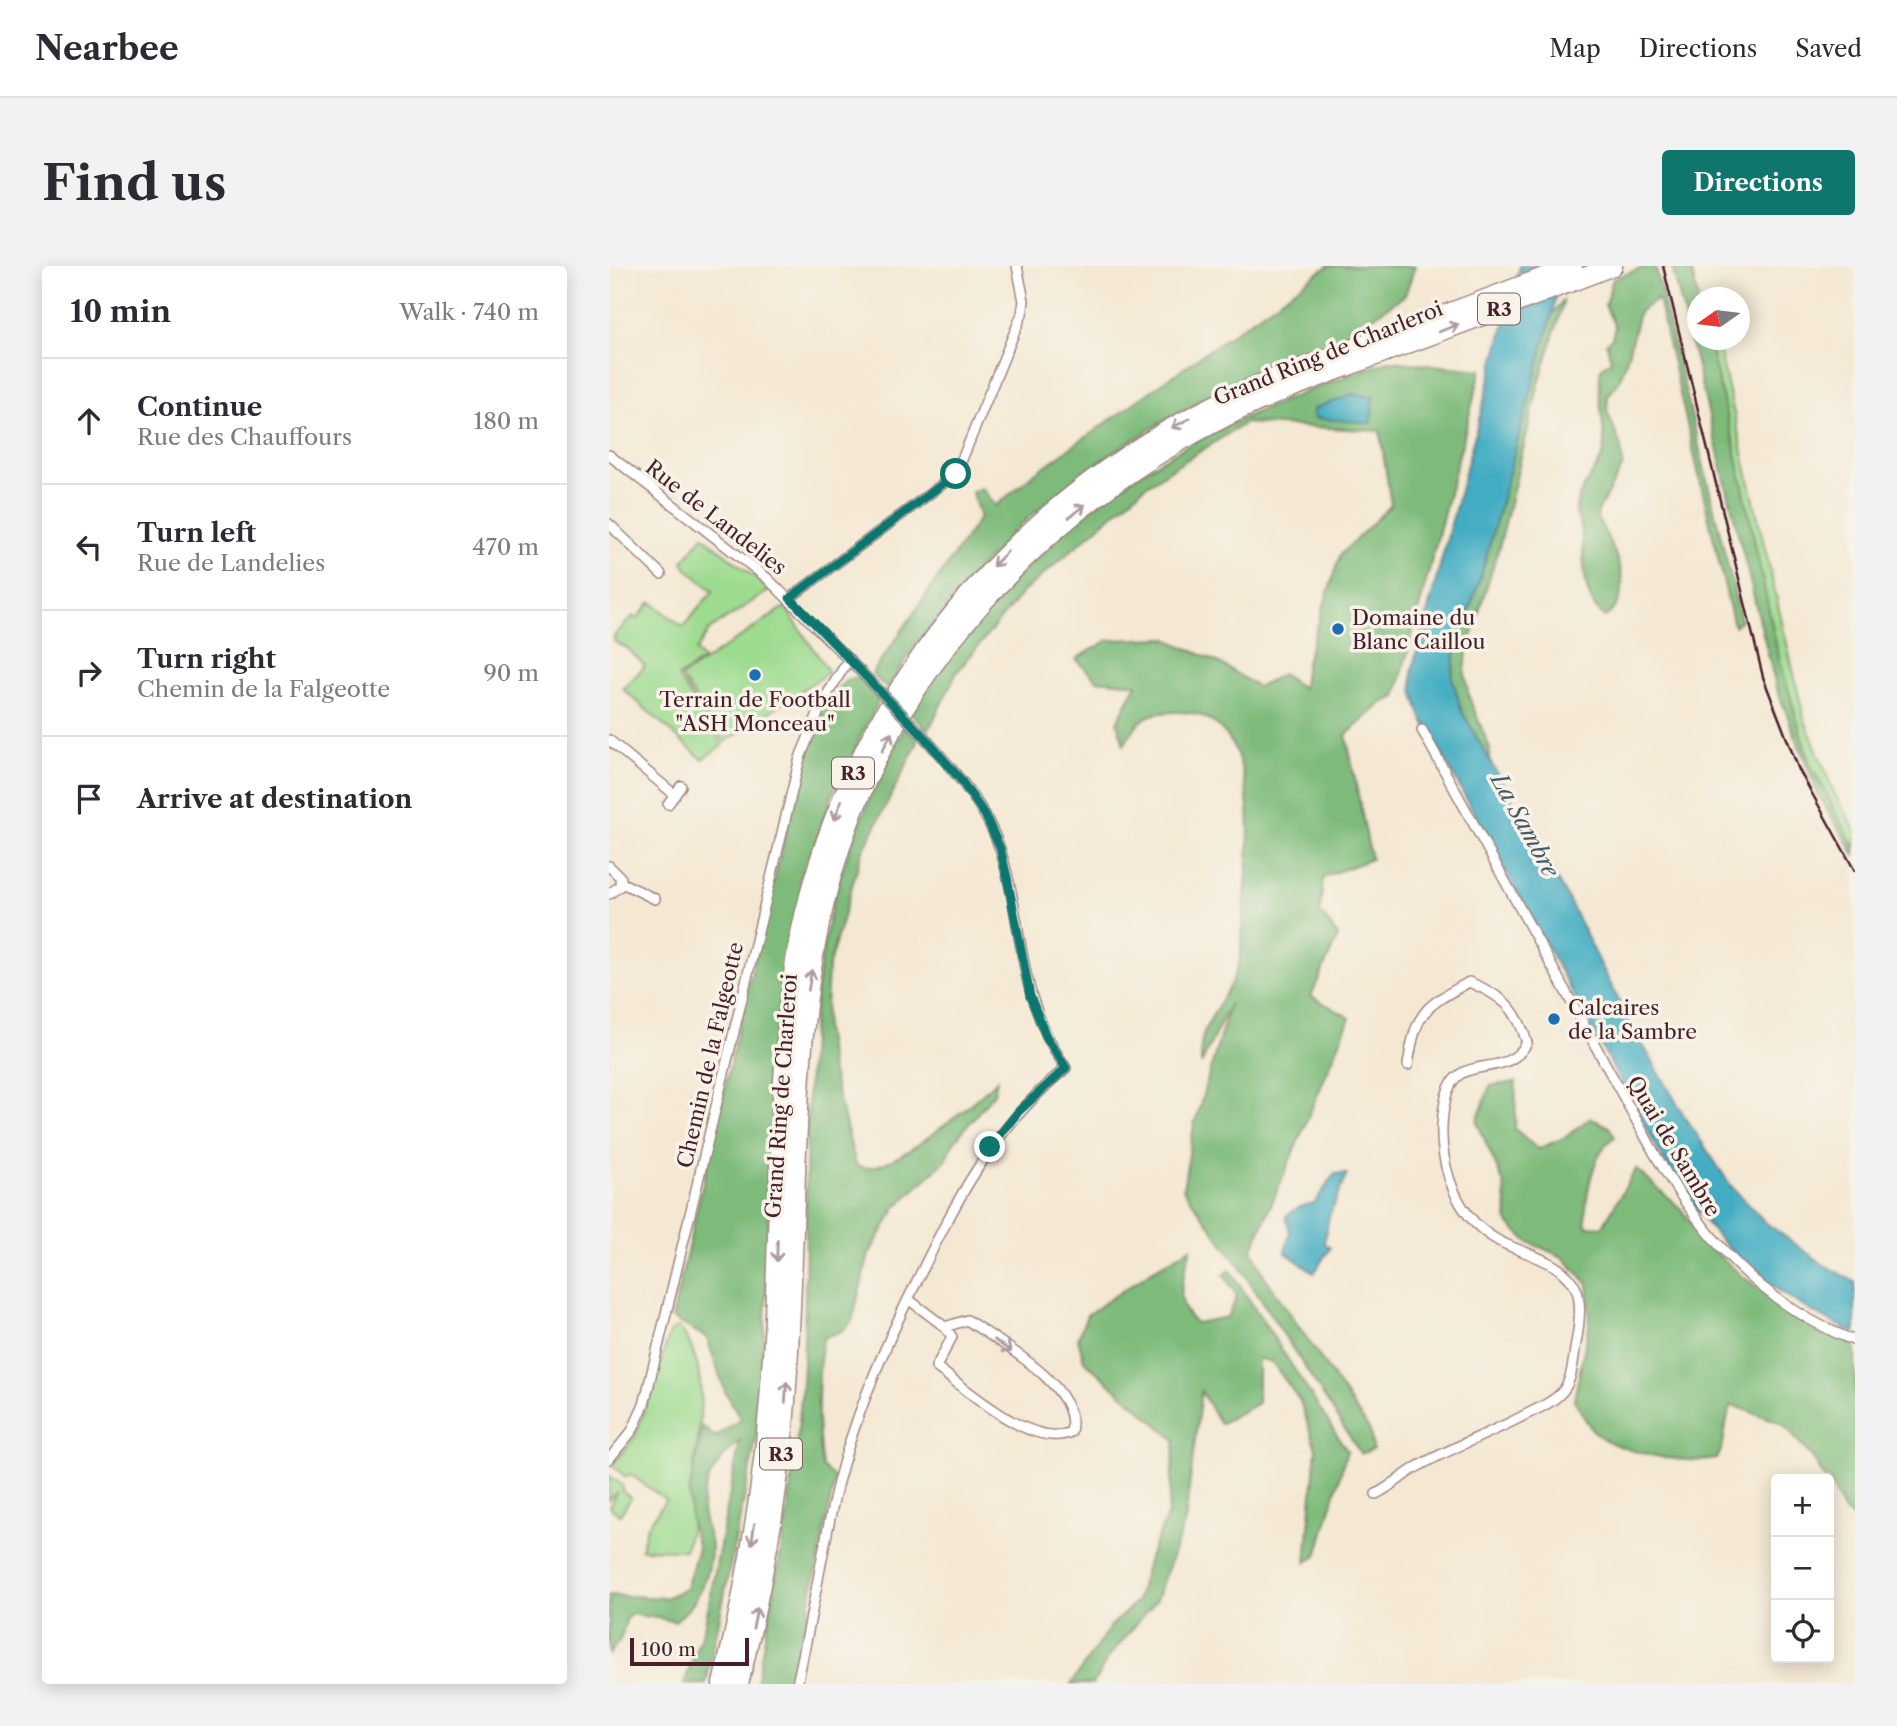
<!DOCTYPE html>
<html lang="en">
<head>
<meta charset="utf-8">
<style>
  body { margin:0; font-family:"Libre Caslon Text",serif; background:#f2f2f3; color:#2b2b33 }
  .controls { position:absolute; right:21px; bottom:21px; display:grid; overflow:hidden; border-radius:7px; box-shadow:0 4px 18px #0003 }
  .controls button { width:63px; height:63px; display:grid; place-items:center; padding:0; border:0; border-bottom:2px solid #e1e1e2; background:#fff; color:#2b2b33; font:35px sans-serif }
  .compass { position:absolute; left:1078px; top:21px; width:63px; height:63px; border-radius:50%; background:#fff; box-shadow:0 4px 18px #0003; rotate:256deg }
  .scale { position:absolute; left:21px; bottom:18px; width:119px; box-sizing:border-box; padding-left:7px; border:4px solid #4a1f2b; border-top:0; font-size:19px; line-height:24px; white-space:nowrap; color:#4a1f2b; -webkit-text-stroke:5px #f7f3e8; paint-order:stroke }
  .stop { position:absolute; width:21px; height:21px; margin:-16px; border:5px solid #0f766e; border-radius:50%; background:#fff }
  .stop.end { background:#0f766e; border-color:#fff; box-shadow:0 2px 7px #0008 }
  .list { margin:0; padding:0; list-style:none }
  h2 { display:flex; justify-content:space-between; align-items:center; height:91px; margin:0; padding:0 28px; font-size:30px }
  h2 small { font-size:23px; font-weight:400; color:#7c7c81 }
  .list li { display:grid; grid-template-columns:46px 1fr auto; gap:21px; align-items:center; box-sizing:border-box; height:126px; padding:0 28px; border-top:2px solid #e1e1e2 }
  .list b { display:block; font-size:26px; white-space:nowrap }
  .list p { margin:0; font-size:23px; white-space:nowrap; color:#7c7c81 }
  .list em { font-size:23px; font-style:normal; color:#7c7c81 }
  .icon { flex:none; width:38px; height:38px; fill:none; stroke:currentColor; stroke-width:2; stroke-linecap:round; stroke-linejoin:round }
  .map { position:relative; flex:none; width:1246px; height:1418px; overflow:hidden; border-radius:7px }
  header { display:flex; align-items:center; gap:42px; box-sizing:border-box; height:98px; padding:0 35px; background:#fff; border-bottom:2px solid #e1e1e2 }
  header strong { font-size:33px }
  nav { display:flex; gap:38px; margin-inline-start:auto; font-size:24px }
  .intro { display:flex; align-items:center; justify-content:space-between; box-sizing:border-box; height:168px; padding:0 42px }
  h1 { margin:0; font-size:49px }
  .button { padding:18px 32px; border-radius:7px; background:#0f766e; color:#fff; font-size:24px; font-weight:700 }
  main { display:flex; gap:42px; padding:0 42px }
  aside { flex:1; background:#fff; border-radius:7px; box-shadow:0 4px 18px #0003 }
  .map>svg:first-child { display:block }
</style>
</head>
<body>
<header>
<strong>Nearbee</strong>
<nav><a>Map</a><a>Directions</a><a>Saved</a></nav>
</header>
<div class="intro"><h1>Find us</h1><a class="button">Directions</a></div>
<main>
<aside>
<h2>10 min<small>Walk · 740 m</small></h2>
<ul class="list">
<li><svg class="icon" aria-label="ahead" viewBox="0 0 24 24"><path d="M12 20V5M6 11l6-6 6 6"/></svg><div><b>Continue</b><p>Rue des Chauffours</p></div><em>180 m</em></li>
<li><svg class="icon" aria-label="left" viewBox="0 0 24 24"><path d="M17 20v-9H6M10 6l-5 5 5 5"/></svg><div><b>Turn left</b><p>Rue de Landelies</p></div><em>470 m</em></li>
<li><svg class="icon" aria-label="right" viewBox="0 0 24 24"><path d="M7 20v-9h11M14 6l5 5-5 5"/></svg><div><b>Turn right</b><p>Chemin de la Falgeotte</p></div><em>90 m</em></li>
<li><svg class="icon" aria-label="arrive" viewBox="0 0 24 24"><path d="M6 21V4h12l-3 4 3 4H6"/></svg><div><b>Arrive at destination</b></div></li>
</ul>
</aside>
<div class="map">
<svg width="1246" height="1418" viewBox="0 0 1246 1418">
  <rect width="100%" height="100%" fill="#f7f3e8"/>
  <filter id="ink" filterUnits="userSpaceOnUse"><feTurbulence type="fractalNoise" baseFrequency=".0143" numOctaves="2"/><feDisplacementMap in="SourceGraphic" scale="14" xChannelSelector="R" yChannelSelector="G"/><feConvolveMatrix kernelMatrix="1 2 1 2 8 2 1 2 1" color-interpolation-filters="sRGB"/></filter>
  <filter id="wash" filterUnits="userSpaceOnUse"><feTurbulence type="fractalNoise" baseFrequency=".00686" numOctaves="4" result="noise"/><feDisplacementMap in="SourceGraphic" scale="28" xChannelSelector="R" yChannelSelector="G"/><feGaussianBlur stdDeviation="1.57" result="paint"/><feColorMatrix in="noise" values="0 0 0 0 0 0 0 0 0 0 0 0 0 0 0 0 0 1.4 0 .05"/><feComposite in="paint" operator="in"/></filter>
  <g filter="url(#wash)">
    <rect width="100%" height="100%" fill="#f4e8d3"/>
    <path fill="#9ddb8f" stroke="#747d5d" stroke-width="2" d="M1099,74H1108L1195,452L1226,529L1246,563V582L1200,496L1169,388L1125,178Z
      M94,270L161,324L100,364L87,385L94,394L69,411L114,479L93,493L14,423L36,400L18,382L6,376L5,370L24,350L28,353L42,336L74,361L104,325L77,302L74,295Z
      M176,341L220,406L116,476L72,411Z
      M70,1061C106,1105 88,1174 81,1225C80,1236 83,1247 82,1258C81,1266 78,1276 76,1284L32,1283L38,1261L57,1234L21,1208L17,1211L3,1199L26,1171L62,1065Z
      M0,1210L13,1219L14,1226L22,1232L11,1249L0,1241L9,1225L0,1234Z"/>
    <path fill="#7ebb7a" stroke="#646d52" stroke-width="2" d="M719,0H806L796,29L717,83L623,121L563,150L498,190L437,237L408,262L355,318L304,383L278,423L263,408L371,251L363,226L373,222L387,240L426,207Z
      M1039,0H1046L1132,354L1125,360L1049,33L1030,46L1016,100L1009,117L999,130L998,144L1012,181L1014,199L989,245L988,252C1003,279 1032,327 996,351C969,331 977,289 972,260C971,255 967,250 967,245C967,222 995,199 995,182C996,153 987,132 992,102L1002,94L997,77L1003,72L1006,61L996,39L1004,13Z
      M1063,0H1081L1089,31L1088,74H1099L1125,178L1169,388L1200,496L1246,582V589L1209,528L1167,420Z
      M955,34L930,117L891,278L858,384L856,408L860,431L881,483L880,494L852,443L843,411L847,383L873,306L943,48Z
      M780,95L872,104L787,431L773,437L737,469L762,593L714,611L711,646L729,670L702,730L741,752L643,984L656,1011L761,1165L764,1183L752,1188L629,998L574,923L585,860L621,737L592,798C592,788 591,776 595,767C604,744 622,724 629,700C634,683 633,660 635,642C641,584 656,446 569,446C536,445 531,453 515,479L508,456L528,418L488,414L467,393L500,374L556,372L612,398L649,421L673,408L694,422L697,396L731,289L782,239L771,165L636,157L538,219L413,327L348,406L319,465L302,447C357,362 424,284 506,225C588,165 685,129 780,95Z
      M250,411L270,434L225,525L209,569L176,696L166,789L156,1057L148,1169L97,1418H75L96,1358L131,1175C111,1192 93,1215 93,1243C93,1256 101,1268 102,1280C103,1308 87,1340 66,1355L23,1348L18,1352L11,1374L0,1388V1329L56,1332L77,1323L89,1282L82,1258L80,1228L93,1160L106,1171L132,1153L116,1125L98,1072L63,1052L135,737L199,477L219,436L237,414Z
      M295,461L309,476L252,589L219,702L216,763L222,803L247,899C275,917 366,835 388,814L385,827L344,877L336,895L287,941L260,988L243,1055L233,1065L216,1071L213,1075C208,1117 207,1159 213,1201L226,1212L184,1418H147C167,1313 189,1207 194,1099C202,950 187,799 220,652C235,584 264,523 295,461Z
      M907,816L906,863L929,883L957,871L981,852L1000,861L1006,871C983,884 975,935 977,960L993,961L1027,903L1072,943L1094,976L1132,1009L1178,1044L1246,1080V1253L1234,1244L1220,1213H1216L1205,1193L1173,1157L1123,1139C1113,1156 1119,1177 1107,1193C1076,1198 1017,1188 990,1170C980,1164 972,1144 965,1134L981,1055L979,1018L954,991L919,976L899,957L895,918L868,856L881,820Z
      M582,982C575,1010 562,1037 587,1057L619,1051L628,1030L615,1009L621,1004L738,1185L708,1290L697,1296L707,1183L691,1135L663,1096L649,1092V1137L611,1158L592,1125L576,1255L548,1333L499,1392L484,1418H462L502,1360L528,1335L540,1292L559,1248L566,1174L475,1095L469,1072L478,1049L541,1006Z"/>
    <path fill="#43adc2" stroke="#466676" stroke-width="2" d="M911,0H953L943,48L873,306L847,383L843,411L852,444L958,631L1020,755L1076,851L1122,920L1156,956L1212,997L1246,1016V1067C1197,1045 1148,1014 1112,974C1092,953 1077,928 1060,904L812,450L804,425L803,404Z
      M744,128L764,131L762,157L706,152L704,143Z
      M726,908H738L720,950L715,977L721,982L705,1007L676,986L681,967L677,950L690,941L705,937Z"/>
  </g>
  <g filter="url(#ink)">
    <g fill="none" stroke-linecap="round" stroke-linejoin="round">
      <g stroke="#9f847f" stroke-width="12">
        <path id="street" d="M0,189L158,312L259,413
          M0,258L52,308
          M181,332L347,208L413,48L415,35L408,0
          M813,464L1047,890C1096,974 1154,1039 1246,1075
          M0,474L66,529
          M59,538L72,520
          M0,600L12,612L11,620L0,628
          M11,616L46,633
          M299,1033L336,1061L343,1071L327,1101C358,1123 423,1184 462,1166C472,1120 391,1077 358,1054L336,1061
          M0,1193L23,1165L35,1139L191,492L214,435L240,393
          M767,1228C783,1220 793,1210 806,1202C841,1182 880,1168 916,1149C928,1143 943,1137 952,1127C964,1115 964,1093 967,1077C970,1061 973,1041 968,1025C957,995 914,988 890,975C840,948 825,883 837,831C848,784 896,816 918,777C908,742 894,730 860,716C815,741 807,745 799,799
          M188,1418C203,1352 213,1285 228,1220C246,1149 274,1083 307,1017C348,933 383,863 457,802C405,726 417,664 391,583C377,540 345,505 316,472"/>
      </g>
      <g stroke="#9f847f" stroke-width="21">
        <path id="highway" d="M113,1418C140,1310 157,1201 163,1090C170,974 168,856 180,740C206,482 372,254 603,140C655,114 710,95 765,75C831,50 898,25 964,0
          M130,1418C151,1333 167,1248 175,1161C185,1044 184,925 192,808C196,740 205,671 224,606C281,409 426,250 605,157C660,128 720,108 777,86C853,58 929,29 1004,0"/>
      </g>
      <use href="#street" stroke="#fff" stroke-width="9"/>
      <use href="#highway" stroke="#fff" stroke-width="18"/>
      <path stroke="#4a1f2b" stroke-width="2.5" d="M1054,0L1154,411L1190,504L1246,605"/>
      <g stroke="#9f847f" stroke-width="12" stroke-linecap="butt">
        <path id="street-bridge" d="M259,413L316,472"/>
      </g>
      <use href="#street-bridge" stroke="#fff" stroke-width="9"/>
    </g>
    <defs><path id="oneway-shaft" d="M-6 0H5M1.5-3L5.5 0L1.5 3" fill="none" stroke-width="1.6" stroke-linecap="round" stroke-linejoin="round" transform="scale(1.75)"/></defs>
    <g stroke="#ae9aa0">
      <use href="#oneway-shaft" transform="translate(840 62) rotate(-21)"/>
      <use href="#oneway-shaft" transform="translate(572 157) rotate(151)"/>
      <use href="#oneway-shaft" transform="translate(468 245) rotate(-39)"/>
      <use href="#oneway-shaft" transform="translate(391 293) rotate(135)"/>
      <use href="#oneway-shaft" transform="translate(278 476) rotate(-63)"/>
      <use href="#oneway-shaft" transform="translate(229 544) rotate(110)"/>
      <use href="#oneway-shaft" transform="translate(201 714) rotate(-81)"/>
      <use href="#oneway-shaft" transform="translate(168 985) rotate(92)"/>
      <use href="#oneway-shaft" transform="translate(394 1080) rotate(36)"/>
      <use href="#oneway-shaft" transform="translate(177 1126) rotate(-86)"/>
      <use href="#oneway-shaft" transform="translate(144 1268) rotate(98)"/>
      <use href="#oneway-shaft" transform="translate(146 1352) rotate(-79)"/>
    </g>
  </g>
  <g fill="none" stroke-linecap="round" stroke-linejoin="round" filter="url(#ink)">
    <path stroke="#0f766e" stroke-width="9" d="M347,208L181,332L316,472L351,513L376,549L391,582L398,611L421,730L437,770L457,802L410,845L381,881"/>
  </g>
  <g fill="#1f6fb2" stroke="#f7f3e8" stroke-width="2.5">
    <circle cx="729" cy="363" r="7"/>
    <circle cx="146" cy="409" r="7"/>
    <circle cx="945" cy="753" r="7"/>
  </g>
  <g text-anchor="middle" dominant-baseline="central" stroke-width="7" stroke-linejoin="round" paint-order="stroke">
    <g fill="#f7f3e8" stroke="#7e5f64" stroke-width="2">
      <rect x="869" y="27.5" width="42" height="31" rx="5"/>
      <rect x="223" y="491.5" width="42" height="31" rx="5"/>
      <rect x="151" y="1172.5" width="42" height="31" rx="5"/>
    </g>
    <g font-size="19" font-weight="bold" fill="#4a1f2b">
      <text x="890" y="43">R3</text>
      <text x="244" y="507">R3</text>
      <text x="172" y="1188">R3</text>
    </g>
    <g font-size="21" fill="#4a1f2b" stroke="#f7f3e8">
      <text transform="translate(719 87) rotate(-22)">Grand Ring de Charleroi</text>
      <text transform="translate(107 251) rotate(38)">Rue de Landelies</text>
      <text transform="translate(101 789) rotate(-77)">Chemin de la Falgeotte</text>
      <text transform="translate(172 830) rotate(-86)">Grand Ring de Charleroi</text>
      <text transform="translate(1065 880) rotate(59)">Quai de Sambre</text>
    </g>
    <g font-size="21" fill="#4a1f2b" stroke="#f7f3e8" text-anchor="start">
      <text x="743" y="351">Domaine du<tspan x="743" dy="24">Blanc Caillou</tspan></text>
      <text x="146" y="433" text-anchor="middle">Terrain de Football<tspan x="146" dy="24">"ASH Monceau"</tspan></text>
      <text x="959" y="741">Calcaires<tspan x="959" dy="24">de la Sambre</tspan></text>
    </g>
    <g font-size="23" font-style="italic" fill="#475867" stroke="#f7f3e8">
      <text transform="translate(916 559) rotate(61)">La Sambre</text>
    </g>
  </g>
</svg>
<div class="controls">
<button>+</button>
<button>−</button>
<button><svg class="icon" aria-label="locate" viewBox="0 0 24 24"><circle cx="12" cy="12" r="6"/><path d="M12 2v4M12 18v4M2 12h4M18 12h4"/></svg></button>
</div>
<svg class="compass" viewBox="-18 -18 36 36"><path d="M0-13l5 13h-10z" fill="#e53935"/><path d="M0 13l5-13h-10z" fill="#7c7c81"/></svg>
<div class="scale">100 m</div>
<div class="stop" style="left:347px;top:208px"></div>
<div class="stop end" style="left:381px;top:881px"></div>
</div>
</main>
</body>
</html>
